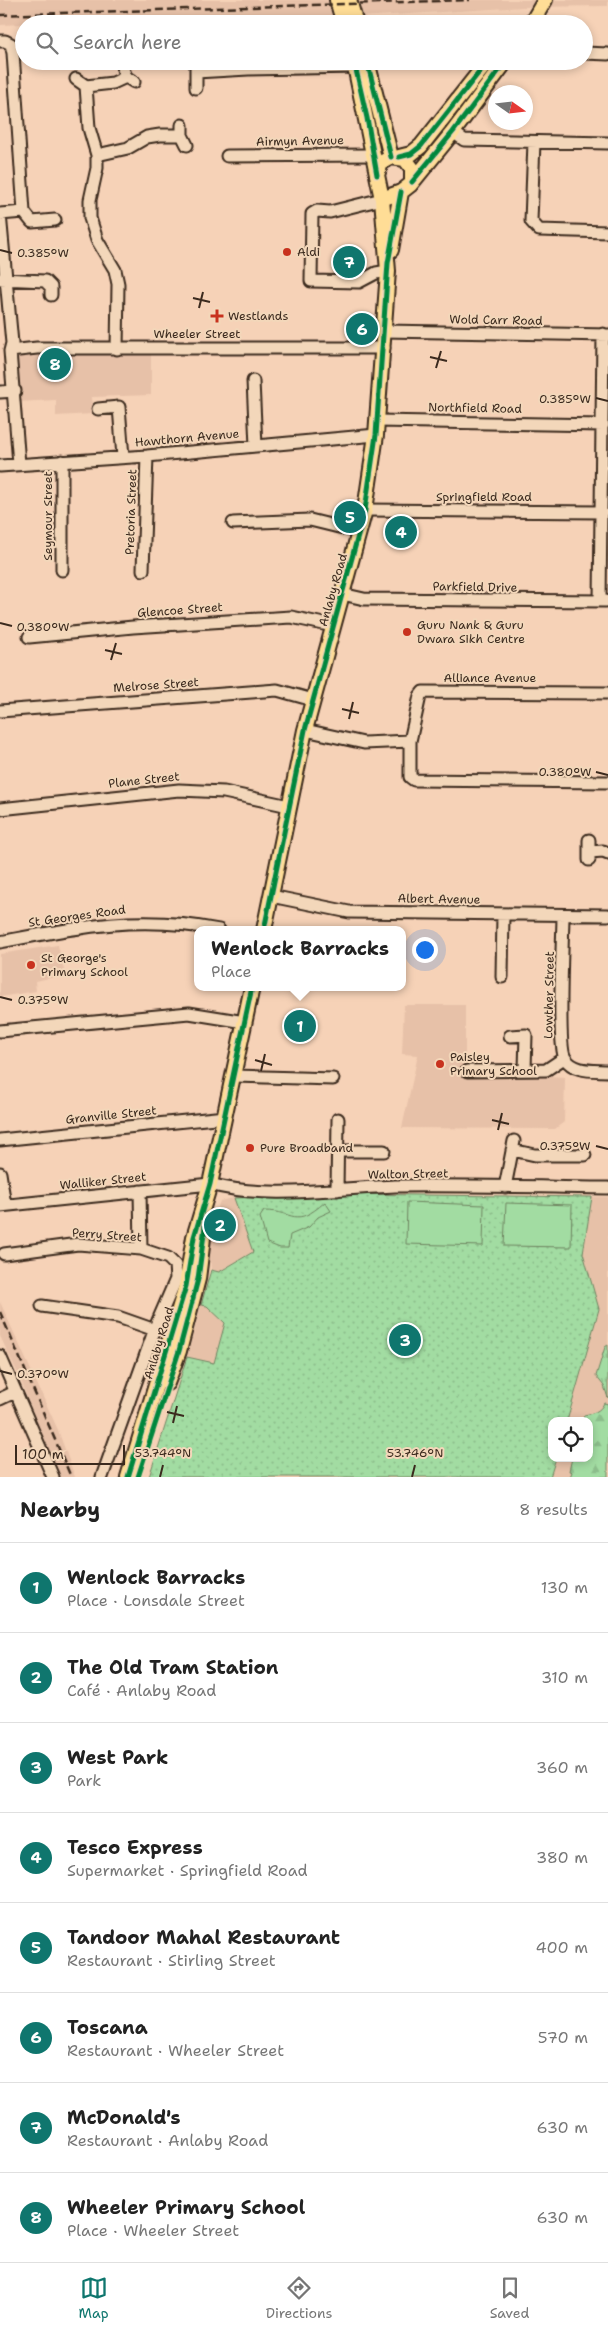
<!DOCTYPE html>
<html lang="en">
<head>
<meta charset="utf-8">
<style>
  body { margin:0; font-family:"Shantell Sans",sans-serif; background:#f6f6f6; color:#222 }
  .controls { position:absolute; right:15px; bottom:15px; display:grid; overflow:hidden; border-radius:10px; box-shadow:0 2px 8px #0003 }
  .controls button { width:45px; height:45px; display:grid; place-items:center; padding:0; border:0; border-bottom:1px solid #e0e0e0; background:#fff; color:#222; font:25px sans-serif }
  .compass { position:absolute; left:488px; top:85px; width:45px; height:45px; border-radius:50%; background:#fff; box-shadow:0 2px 8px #0003; rotate:104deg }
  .scale { position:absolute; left:15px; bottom:12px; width:110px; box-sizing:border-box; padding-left:5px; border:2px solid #3b2a1e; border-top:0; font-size:14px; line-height:18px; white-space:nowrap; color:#3b2a1e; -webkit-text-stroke:4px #f3d7ba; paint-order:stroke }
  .you { position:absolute; left:424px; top:949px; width:18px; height:18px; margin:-12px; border:4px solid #fff; border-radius:50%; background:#1a73e8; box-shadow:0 0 0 8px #1a73e833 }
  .badge { display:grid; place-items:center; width:32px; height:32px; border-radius:50%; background:#0f766e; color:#fff; font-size:16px; font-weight:700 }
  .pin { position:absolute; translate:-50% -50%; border:2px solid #fff; box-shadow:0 1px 5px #0006 }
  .popup { position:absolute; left:194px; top:926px; width:212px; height:65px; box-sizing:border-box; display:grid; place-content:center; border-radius:10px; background:#fff; filter:drop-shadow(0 1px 4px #0005); font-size:16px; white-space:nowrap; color:#767676 }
  .popup b { font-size:19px; color:#222 }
  .popup::after { content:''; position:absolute; left:50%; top:100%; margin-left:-10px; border:10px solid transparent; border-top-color:#fff }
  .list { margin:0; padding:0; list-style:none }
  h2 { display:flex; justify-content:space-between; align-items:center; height:65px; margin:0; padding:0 20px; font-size:21px }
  h2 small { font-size:16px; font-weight:400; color:#767676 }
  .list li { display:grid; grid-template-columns:32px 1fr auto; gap:15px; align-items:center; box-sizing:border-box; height:90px; padding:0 20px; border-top:1px solid #e0e0e0 }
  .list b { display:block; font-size:19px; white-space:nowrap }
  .list p { margin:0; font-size:16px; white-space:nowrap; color:#767676 }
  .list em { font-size:16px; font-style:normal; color:#767676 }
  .icon { flex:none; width:28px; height:28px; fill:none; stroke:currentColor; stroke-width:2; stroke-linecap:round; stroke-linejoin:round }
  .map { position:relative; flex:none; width:608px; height:1477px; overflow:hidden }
  .search { position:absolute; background:#fff; box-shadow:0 2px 8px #0003; left:15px; right:15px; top:15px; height:55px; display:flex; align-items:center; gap:12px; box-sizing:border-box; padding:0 18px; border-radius:28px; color:#767676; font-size:19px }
  .sheet { height:785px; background:#fff }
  nav { display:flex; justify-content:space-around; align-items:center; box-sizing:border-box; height:70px; border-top:1px solid #e0e0e0; background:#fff; font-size:14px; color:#767676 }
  nav a { display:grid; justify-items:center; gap:2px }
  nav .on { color:#0f766e }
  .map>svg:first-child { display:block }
</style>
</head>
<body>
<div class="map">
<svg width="608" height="1477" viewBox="0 0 608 1477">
  <defs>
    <pattern id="grass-tufts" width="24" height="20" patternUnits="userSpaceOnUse" patternTransform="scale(1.25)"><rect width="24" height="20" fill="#a2dca2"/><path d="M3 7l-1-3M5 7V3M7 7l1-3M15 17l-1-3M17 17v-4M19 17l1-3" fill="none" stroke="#8cbd8b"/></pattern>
    <pattern id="forest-firs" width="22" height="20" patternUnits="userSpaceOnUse" patternTransform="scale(1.25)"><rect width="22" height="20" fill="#a2dca2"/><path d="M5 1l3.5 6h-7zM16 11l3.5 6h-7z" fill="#8cbd8b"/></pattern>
    <pattern id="park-dots" width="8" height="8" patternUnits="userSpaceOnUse" patternTransform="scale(1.25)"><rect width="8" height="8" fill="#a2dca2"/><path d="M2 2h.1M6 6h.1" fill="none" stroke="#8cbd8b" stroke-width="1.8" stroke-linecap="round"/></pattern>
  </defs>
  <rect width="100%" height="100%" fill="#f6d2b7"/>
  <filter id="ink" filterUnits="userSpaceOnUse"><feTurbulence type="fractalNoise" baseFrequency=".02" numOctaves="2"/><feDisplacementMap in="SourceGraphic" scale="10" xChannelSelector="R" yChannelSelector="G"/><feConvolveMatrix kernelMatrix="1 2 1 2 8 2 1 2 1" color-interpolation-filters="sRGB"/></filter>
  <g filter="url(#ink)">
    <path fill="#e7c1a8" d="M0,0H608V6L524,7L244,24L48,23L0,25Z
      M15,354L151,355V395L92,397L93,414L56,416V400L17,402Z
      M58,945L65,975L35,981L36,991L0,997V954Z
      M404,1005H465V1075L516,1074L565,1077L564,1122L555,1129L402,1128L418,1055L402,1054Z
      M592,1197H608V1477H550L556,1458H589V1421H567L599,1309L583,1253Z
      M234,1198L253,1252L218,1272L211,1270L208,1235L220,1201Z
      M0,1302L58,1430L75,1477H58L19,1376L0,1336Z
      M201,1305L207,1306L225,1323L214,1363L187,1357Z"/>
    <path fill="url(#grass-tufts)" stroke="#6e8360" d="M608,1345V1398L604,1386L596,1376L605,1347Z"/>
    <path fill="url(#forest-firs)" stroke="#6e8360" d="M604,1403L608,1404V1477H570L572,1472L569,1471L572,1458H589V1421H583L584,1415C593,1413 600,1412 604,1403Z"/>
    <path fill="url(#park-dots)" stroke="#6e8360" d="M336,1194L592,1197L583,1253L599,1309L567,1421H552V1458H556L550,1477H149L187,1357L214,1363L225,1323L207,1306L201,1305L211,1270L219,1272L253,1252L234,1198Z"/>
    <path fill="#a2dca2" stroke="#6e8360" d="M325,1202L331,1211L318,1217L309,1227L290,1235L288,1248H280L267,1243L260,1217L264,1211C295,1211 294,1229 325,1202Z
      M407,1202L484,1205L483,1246L406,1244Z
      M506,1203L572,1205L571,1247L504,1246Z"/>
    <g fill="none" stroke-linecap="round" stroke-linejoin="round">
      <g stroke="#3b2a1e" stroke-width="15">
        <path id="minor" d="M0,41H5L11,44L13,53L24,212L32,222L55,220
          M584,53L608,54
          M196,63V88
          M123,69L126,77L134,82
          M196,72L248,69L356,67
          M76,79L86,86L89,128L97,155V168L90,200V218L97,240L115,270L118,284L117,349
          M86,86L113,83L126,77
          M182,125V135L187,145
          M453,132L464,140L608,143
          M534,142L531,221L539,230L608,232
          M97,155L128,148L147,137L160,135H182
          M227,156L374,155
          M382,199L330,212L317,211L312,214L311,281L359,282L376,273L388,271
          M1,279L45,281L51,287V295
          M384,331L608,335
          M10,351L37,348H384
          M253,381L256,446
          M0,392L15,391
          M98,409L119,407L123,457
          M378,421L603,425
          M19,464L10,351L12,343L0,214L24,212
          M0,466L147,456L376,435
          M365,510L602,512
          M233,523L310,520L359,532
          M62,570V461
          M143,570L147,456
          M342,594L364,599L606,601
          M600,601L603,334
          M29,637L133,627L291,617L333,626
          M608,693L423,692L420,696L410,741V777L414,780L608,782
          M0,711L277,690L313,700
          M305,730L364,743L410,741
          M0,809L179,790L224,792L289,806
          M589,840V860
          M590,852L603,851L608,853
          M271,896L349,912L608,915
          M563,915C563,937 557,1045 565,1058C574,1073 594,1070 608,1071
          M0,942C77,927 140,914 219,930
          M502,977L503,914
          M0,1031L189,1013L245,1022
          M510,1036L526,1035L525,1069
          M467,1071L546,1070L564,1058
          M234,1076L333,1079
          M0,1140L225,1117
          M512,1150L535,1155H585
          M338,1151H384
          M0,1173L5,1205
          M505,1187L514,1141
          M337,1190L338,1119
          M140,1191L141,1249
          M0,1206L210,1184C266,1200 337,1188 395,1186C466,1185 537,1187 608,1188
          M4,1254L78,1244L141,1249L168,1258L175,1265L176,1279L157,1323L102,1477
          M42,1306L118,1317L155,1330
          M0,1356L53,1477
          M0,1399L15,1392"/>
      </g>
      <g stroke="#3b2a1e" stroke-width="18">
        <path id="major" d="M337,0L344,24
          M349,0L356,24
          M531,24L545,0
          M354,61L377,174
          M367,61L391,157
          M399,157L411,154L421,146L488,61
          M382,199L401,192L410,185L453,132L506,61
          M391,250L401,192
          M264,930L305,730L365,510L376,435L388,271L382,199L377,175L381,163L391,157L405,159L412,168V182
          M167,1383L179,1351L198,1279L204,1230
          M128,1477L186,1286L194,1237L210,1184L252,987"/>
      </g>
      <use href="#minor" stroke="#f3d7ba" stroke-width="11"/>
      <use href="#major" stroke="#ffdd96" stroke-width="14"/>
      <path stroke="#3b2a1e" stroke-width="2.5" stroke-dasharray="8 4" stroke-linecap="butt" d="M0,15L470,0
        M0,1312L71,1477"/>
      <g stroke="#f3d7ba" stroke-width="8">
        <path id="cycleway" d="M354,61L367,118L377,175
          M367,61L391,157
          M399,157L411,154L421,146L488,61
          M412,182L453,132L506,61
          M264,930L305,730L365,510L376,435L388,263L401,192
          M128,1477L186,1286L194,1237L210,1184L252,987
          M138,1477L179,1351L198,1279L206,1219"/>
      </g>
      <use href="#cycleway" stroke="#00873e" stroke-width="5"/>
    </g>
  </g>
  <path fill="none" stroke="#3b2a1e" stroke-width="2" d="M0,250L12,253M193,298L210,302M199,308L203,292M430,357L447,361M436,368L441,351M596,398L608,401M0,623L12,626M105,650L122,654M111,660L116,643M342,709L359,713M349,719L353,702M596,772L608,775M0,997L12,1000M255,1060L272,1065M261,1071L265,1054M492,1120L509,1124M498,1130L502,1113M596,1146L608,1149M0,1371L12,1374M167,1412L184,1416M173,1423L177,1406M160,1477L163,1465M412,1477L415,1465"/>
  <g fill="#c8321e" stroke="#f3d7ba" stroke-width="2">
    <circle cx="287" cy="252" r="5"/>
    <path d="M214.5 308.5h5v5h5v5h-5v5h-5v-5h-5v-5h5z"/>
    <circle cx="407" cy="632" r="5"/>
    <circle cx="31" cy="965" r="5"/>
    <circle cx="440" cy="1064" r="5"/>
    <circle cx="250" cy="1148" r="5"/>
  </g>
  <g text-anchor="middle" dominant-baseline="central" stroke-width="4" stroke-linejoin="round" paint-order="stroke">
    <g font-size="12" fill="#3b2a1e" stroke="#f3d7ba">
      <text transform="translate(300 141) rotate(-1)">Airmyn Avenue</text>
      <text transform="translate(496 320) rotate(1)">Wold Carr Road</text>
      <text x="197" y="334">Wheeler Street</text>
      <text transform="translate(475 408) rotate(1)">Northfield Road</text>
      <text transform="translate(187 438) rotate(-5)">Hawthorn Avenue</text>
      <text x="484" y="497">Springfield Road</text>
      <text transform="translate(131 512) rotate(-88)">Pretoria Street</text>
      <text transform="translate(48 516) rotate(-90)">Seymour Street</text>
      <text transform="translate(475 587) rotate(1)">Parkfield Drive</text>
      <text transform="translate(333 590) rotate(-74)">Anlaby Road</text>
      <text transform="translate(180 610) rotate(-4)">Glencoe Street</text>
      <text x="490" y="678">Alliance Avenue</text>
      <text transform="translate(156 685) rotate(-4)">Melrose Street</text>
      <text transform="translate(144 780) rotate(-6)">Plane Street</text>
      <text transform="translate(439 899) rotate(1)">Albert Avenue</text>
      <text transform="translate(77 916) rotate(-8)">St Georges Road</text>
      <text transform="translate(549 995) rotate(-89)">Lowther Street</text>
      <text transform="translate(111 1115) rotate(-6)">Granville Street</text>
      <text transform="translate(408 1174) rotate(-1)">Walton Street</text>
      <text transform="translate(103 1181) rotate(-6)">Walliker Street</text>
      <text transform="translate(107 1235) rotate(4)">Perry Street</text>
      <text transform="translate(159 1343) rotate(-73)">Anlaby Road</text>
    </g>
    <g font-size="12" fill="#3b2a1e" stroke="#f3d7ba" text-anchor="start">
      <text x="297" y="252">Aldi</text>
      <text x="228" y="316">Westlands</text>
      <text x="417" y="625">Guru Nank &amp; Guru<tspan x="417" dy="14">Dwara Sikh Centre</tspan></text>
      <text x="41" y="958">St George's<tspan x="41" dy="14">Primary School</tspan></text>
      <text x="450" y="1057">Paisley<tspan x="450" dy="14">Primary School</tspan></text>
      <text x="260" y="1148">Pure Broadband</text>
    </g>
  </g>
  <g font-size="12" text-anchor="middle" fill="#3b2a1e" stroke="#f3d7ba" stroke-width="4" stroke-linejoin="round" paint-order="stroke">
    <text x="43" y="257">0.385°W</text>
    <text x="565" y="403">0.385°W</text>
    <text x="43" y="631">0.380°W</text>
    <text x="565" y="776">0.380°W</text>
    <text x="43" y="1004">0.375°W</text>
    <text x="565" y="1150">0.375°W</text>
    <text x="43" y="1378">0.370°W</text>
    <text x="163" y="1457">53.744°N</text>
    <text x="415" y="1457">53.746°N</text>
  </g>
</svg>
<div class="controls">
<button><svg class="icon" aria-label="locate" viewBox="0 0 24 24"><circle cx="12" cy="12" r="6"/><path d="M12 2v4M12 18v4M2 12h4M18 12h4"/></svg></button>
</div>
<svg class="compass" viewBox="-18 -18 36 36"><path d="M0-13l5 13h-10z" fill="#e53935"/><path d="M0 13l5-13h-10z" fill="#767676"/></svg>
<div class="scale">100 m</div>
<div class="you"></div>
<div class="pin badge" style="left:300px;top:1026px">1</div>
<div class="popup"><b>Wenlock Barracks</b>Place</div>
<div class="pin badge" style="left:220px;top:1225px">2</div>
<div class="pin badge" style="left:405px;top:1340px">3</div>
<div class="pin badge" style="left:401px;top:532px">4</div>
<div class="pin badge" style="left:350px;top:517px">5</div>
<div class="pin badge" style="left:362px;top:329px">6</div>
<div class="pin badge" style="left:349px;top:262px">7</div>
<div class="pin badge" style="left:55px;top:364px">8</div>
<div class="search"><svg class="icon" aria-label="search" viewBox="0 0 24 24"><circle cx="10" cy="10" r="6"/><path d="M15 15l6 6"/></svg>Search here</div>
</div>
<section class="sheet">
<h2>Nearby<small>8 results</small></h2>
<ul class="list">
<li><span class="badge">1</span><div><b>Wenlock Barracks</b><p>Place · Lonsdale Street</p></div><em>130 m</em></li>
<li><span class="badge">2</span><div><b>The Old Tram Station</b><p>Café · Anlaby Road</p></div><em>310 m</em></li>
<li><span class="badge">3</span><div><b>West Park</b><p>Park</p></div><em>360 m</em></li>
<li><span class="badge">4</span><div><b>Tesco Express</b><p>Supermarket · Springfield Road</p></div><em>380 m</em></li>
<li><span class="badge">5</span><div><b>Tandoor Mahal Restaurant</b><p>Restaurant · Stirling Street</p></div><em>400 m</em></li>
<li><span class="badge">6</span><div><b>Toscana</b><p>Restaurant · Wheeler Street</p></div><em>570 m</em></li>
<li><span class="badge">7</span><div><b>McDonald's</b><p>Restaurant · Anlaby Road</p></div><em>630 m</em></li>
<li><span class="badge">8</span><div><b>Wheeler Primary School</b><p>Place · Wheeler Street</p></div><em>630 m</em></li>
</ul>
</section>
<nav>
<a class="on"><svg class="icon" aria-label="map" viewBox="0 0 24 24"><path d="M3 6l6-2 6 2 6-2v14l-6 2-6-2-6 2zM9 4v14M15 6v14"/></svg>Map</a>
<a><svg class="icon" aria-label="directions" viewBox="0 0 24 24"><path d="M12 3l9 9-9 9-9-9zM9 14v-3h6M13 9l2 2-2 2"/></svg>Directions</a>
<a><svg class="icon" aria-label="saved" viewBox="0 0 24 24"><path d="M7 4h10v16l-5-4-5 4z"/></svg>Saved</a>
</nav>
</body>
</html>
